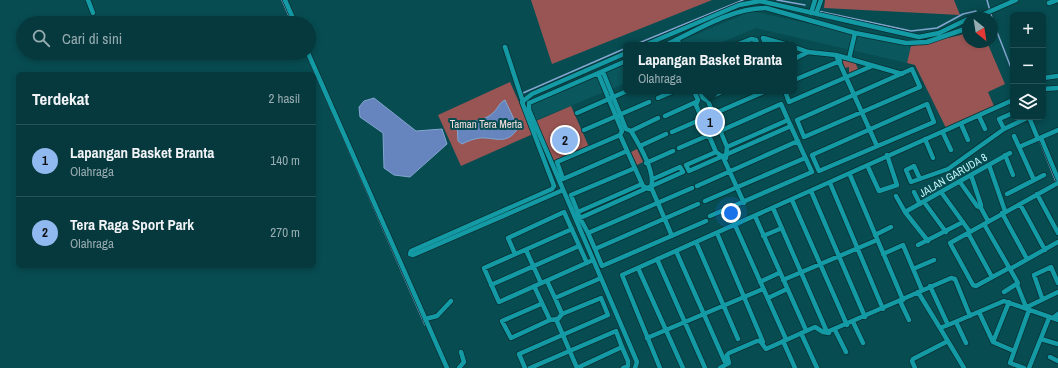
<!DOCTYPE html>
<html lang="id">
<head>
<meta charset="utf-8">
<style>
  body { margin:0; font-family:"Archivo Narrow",sans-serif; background:#134448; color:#f1f3f6 }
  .controls { position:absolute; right:12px; top:12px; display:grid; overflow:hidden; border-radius:6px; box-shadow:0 2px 6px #0003 }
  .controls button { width:36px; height:36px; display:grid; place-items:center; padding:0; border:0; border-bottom:1px solid #265357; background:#05393d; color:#f1f3f6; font:20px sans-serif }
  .compass { position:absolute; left:962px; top:12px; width:36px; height:36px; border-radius:50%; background:#05393d; box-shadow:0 2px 6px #0003; rotate:150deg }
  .you { position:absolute; left:731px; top:213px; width:14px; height:14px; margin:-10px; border:3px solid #fff; border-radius:50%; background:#1a73e8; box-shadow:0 0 0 6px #1a73e833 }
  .badge { display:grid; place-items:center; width:26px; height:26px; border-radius:50%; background:#90b9f0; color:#111; font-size:13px; font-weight:700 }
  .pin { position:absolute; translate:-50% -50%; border:2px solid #fff; box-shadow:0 1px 4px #0006 }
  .popup { position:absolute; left:623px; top:42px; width:174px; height:52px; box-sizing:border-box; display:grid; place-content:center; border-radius:6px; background:#05393d; filter:drop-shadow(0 1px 3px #0005); font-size:13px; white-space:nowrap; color:#97acb0 }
  .popup b { font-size:15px; color:#f1f3f6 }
  .popup::after { content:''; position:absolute; left:50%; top:100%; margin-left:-8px; border:8px solid transparent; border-top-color:#05393d }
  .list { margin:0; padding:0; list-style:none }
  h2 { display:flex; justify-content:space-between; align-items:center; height:52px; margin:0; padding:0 16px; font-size:17px }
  h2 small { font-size:13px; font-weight:400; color:#97acb0 }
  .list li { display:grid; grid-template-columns:26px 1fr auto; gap:12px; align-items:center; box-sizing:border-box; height:72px; padding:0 16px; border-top:1px solid #265357 }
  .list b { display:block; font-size:15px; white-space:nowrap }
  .list p { margin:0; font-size:13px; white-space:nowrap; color:#97acb0 }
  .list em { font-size:13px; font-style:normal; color:#97acb0 }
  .icon { flex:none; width:22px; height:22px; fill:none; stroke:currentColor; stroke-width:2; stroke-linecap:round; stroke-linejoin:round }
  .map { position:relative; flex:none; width:1058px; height:368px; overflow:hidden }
  .search { position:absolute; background:#05393d; box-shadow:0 2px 6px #0003; left:16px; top:16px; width:300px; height:44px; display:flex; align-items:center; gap:10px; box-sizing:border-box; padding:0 14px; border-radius:22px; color:#97acb0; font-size:15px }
  .panel { position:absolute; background:#05393d; box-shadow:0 2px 6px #0003; left:16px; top:72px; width:300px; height:196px; border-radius:6px }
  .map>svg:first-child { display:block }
</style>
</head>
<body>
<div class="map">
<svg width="1058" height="368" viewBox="0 0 1058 368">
  <rect width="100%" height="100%" fill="#074c51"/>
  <path fill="#0a585d" d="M751,11L911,46L907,63L756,28L716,45H672Z
    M626,64V83L536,120L531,105Z"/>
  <path fill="#995553" d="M531,0H712L552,64Z
    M825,0H954L960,15L824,8Z
    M968,30V42H987L1005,84L988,92L994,106L946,128L915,65L907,63L911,46L961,35Z
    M842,60L855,62L858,69L849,73V67L845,68Z
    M510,82L533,134L461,166L438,115Z
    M571,106L589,147L554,161L536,121Z
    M637,149L643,162L637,165L631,152Z"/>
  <path fill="#6684bd" stroke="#82a6d0" d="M374,98L416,131L442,129L447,144L410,177L394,175L384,168L383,133L360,117L359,107L364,101Z
    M505,100L518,128C507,146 495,137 480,138C473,139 468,141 462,144L458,141L457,123C471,121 484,122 494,112C498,108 499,103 505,100Z"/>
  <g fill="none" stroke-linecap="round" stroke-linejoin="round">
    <path stroke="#82a6d0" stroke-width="1.5" d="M282,0L292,23
      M777,0L805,5
      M987,0L992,18
      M818,11L911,31L937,28L963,14L976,11
      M992,19L1013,73
      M634,45L743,0
      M306,53L425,325
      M523,93L626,48
      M1039,139L1056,182"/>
    <g stroke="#092f32" stroke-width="6">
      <path id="street" d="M88,0L93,13
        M285,0L295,23
        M1049,3L1058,0
        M811,13L815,0
        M816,14L821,0
        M975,18L1016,0
        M677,39L680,45
        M645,45L739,5L760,1L919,37L939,33L968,19
        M665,45C696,31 731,8 766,8L855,33L906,43L927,42L968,28
        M736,45L751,39L756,40L758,45
        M766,45L763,38L788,45
        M505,47L523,102
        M794,47L808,52L836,55L902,74
        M308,53L447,368
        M836,55L877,146
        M794,59L808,52
        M849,59L855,33
        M626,61L529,103V110L637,362L635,368
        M912,69L920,87L804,137L797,120Z
        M603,72L626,129L631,131C639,144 656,173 651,187L672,236
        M598,73L622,131L620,135L643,186L649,189
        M1043,78L1058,76
        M794,80L840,61
        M1043,89L1058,88
        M694,91L698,100L696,105L716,152L723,157L744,203
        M700,91L703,98L708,101L727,147L726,158
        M785,91L789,102L872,66
        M658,98L674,91
        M705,99L724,91
        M927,104L934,122L819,171L812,155Z
        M577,113L627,91
        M713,114L766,91
        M665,116L696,102
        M979,116L985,129
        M1029,117L1038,139
        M961,124L968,140
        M1004,129L999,119L1013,113
        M584,130L649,102
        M631,131L658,118
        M720,131L781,104L788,120L727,147
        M672,132L702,119
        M943,133L951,150
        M620,135L557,162L563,179L627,151
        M1014,136L1034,180
        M1041,138L1058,179
        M925,139L933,158
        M640,146L666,134
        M1019,147L1058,130
        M679,148L709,135
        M716,152L686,165L689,171L791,126
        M1005,155L1013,175
        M646,163L673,151
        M989,165L1005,211
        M868,167L879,191L897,185L887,155
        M635,168L571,195L580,218L683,172L680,167L653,179
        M850,175L903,300
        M971,175L981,205V208
        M920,179L914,166L906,170L911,182L948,169L1004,129L1029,117
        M960,182L977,206L981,208L988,221
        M830,183L883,309
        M554,186L552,189L411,251L410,254L413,255L563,190
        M554,186L522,102L532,94L626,53
        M697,186L798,141
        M811,191L865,317
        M914,192L920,204
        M941,192L970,232
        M1007,194L1044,175
        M1037,194L1058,233
        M896,196L905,212L928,241
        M792,200L847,325
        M705,201L805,158
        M924,202L946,232
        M1020,204L1045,250
        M773,208L827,332L951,278L955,279L970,316
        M578,212L642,184
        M905,212L1010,153
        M1002,213L1027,259
        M710,216L812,172L788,120
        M755,216L805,328
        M580,218L588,233L692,188
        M984,224L1018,283L1004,292
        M735,225L785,337
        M572,229L484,268L499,302L593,260
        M588,233L595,249L698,204
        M717,233L763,342
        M968,233L992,277
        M875,235L891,227
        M763,236L782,228
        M696,242L738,339
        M918,245L963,222
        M595,249L602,266L706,221
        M526,250L541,283
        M676,251L725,362
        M515,254L508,238L564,212L587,263
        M883,254L903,245L922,290
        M657,259L705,368
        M638,268L683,368
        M1009,268L976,286L973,285L950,243L1058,183
        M913,269L934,260
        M1010,269L1058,242
        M783,280L877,240
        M547,281L555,298L601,278
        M760,282L779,273
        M491,285L579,246
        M534,286L550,320L558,319L562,314L555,298
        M930,286L948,325L1004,301L1058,320
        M1018,287L1026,307
        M918,292L940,328L948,325
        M768,298L787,289
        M1042,298L1034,275L1051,267L1058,283
        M900,301L909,320
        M541,304L502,321L511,338L550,320
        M1025,308L1058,292
        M979,312L993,342L1014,351
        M1053,318L1058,314
        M425,319L437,316L451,301
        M556,319L577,368
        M853,322L863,343
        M956,322L966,343
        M940,328L964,368
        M835,330L846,352
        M801,333L817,368
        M647,338L763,289
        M1041,339L1058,344
        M783,341L795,368
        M993,342L1009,302
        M622,347L628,361V366L623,368
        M1050,357L1058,361
        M459,368L464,362L461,352
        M525,368L519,354L608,315L601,298L562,314
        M530,368L616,331L622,347L577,368
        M660,368L622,275L1013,100
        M720,368L729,363L727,355L729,353L757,341H760L766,349L815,327L823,332L829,333
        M915,368L912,361L913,359L948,341
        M1024,368L1010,363L1029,310
        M1029,368L1049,318"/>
    </g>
    <use href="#street" stroke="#139aa4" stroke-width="4.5"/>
  </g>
  <g text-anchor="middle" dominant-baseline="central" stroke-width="4" stroke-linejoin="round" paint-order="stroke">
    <g font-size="11" fill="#f5dedd" stroke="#074c51">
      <text x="486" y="124">Taman Tera Merta</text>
    </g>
    <g font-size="11" fill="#c4f7fb" stroke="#074c51">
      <text transform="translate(953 175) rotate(-30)">JALAN GARUDA 8</text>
    </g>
  </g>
</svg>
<div class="controls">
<button>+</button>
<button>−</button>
<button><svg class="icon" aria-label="layers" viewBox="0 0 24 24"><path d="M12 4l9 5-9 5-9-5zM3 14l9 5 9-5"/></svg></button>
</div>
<svg class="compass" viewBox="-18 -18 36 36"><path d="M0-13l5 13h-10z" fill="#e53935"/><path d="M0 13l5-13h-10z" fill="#97acb0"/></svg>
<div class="you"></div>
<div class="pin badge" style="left:710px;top:122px">1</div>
<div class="popup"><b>Lapangan Basket Branta</b>Olahraga</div>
<div class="pin badge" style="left:565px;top:140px">2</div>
<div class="search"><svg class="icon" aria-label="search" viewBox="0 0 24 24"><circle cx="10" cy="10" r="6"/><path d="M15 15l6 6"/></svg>Cari di sini</div>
<section class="panel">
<h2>Terdekat<small>2 hasil</small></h2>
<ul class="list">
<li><span class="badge">1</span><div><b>Lapangan Basket Branta</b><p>Olahraga</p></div><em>140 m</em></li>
<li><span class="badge">2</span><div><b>Tera Raga Sport Park</b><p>Olahraga</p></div><em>270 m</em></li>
</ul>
</section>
</div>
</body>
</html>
